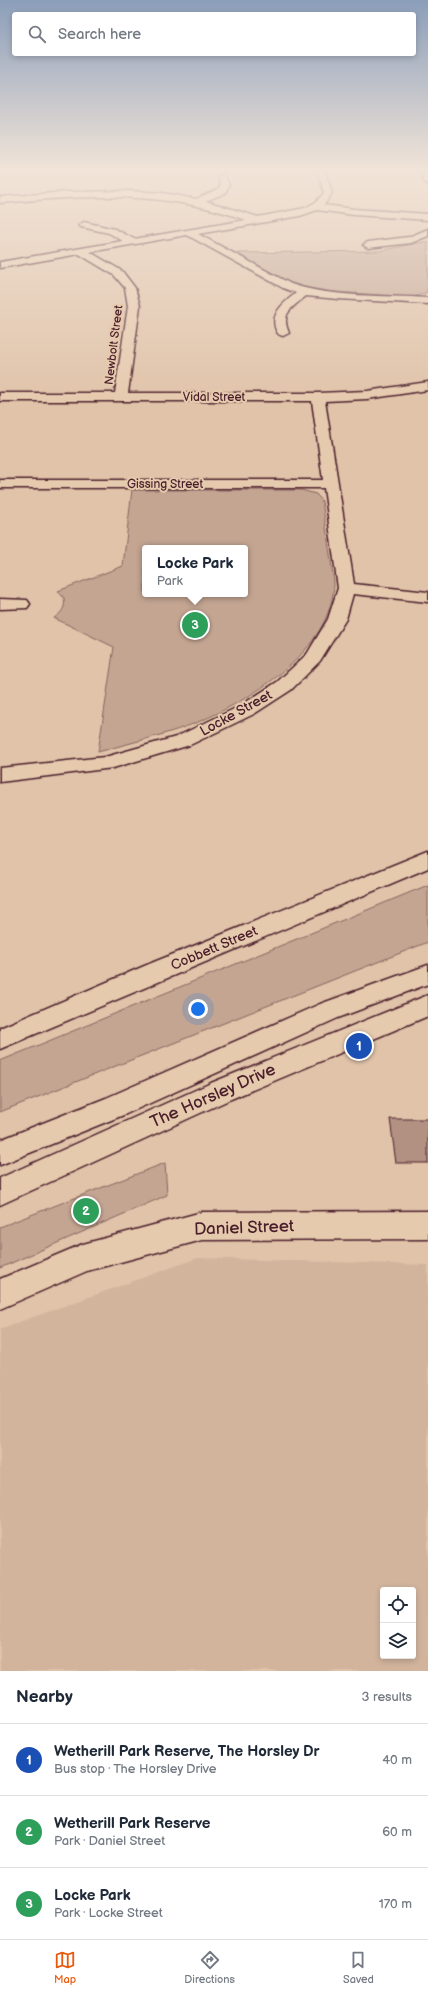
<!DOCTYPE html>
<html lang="en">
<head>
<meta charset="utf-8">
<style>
  body { margin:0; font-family:"Balsamiq Sans",sans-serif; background:#f6f6f7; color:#1f2937 }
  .controls { position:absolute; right:12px; bottom:12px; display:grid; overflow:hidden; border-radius:4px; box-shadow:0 2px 6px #0003 }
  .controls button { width:36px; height:36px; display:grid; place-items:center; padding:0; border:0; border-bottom:1px solid #e0e1e3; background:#fff; color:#1f2937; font:20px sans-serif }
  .you { position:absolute; left:198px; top:1009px; width:14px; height:14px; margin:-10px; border:3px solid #fff; border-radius:50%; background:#1a73e8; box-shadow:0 0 0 6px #1a73e833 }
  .badge { display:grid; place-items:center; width:26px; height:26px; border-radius:50%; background:#ea580c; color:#fff; font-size:13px; font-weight:700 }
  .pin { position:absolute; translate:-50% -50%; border:2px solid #fff; box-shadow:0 1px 4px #0006 }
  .popup { position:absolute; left:142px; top:545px; width:106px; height:52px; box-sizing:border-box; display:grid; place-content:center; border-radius:4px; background:#fff; filter:drop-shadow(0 1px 3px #0005); font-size:13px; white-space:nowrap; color:#747a83 }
  .popup b { font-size:15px; color:#1f2937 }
  .popup::after { content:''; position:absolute; left:50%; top:100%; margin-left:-8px; border:8px solid transparent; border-top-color:#fff }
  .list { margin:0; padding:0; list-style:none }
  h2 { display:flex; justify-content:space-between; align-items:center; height:52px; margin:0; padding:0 16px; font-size:17px }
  h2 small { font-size:13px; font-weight:400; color:#747a83 }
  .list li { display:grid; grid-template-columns:26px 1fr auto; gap:12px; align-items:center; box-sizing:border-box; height:72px; padding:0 16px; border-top:1px solid #e0e1e3 }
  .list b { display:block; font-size:15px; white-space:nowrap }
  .list p { margin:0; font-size:13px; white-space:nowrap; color:#747a83 }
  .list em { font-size:13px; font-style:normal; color:#747a83 }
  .icon { flex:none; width:22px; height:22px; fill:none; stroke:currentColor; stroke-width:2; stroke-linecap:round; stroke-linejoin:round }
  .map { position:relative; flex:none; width:428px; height:1671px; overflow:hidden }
  .search { position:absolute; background:#fff; box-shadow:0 2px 6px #0003; left:12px; right:12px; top:12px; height:44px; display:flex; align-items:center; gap:10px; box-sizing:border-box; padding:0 14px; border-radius:4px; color:#747a83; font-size:15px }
  .sheet { height:268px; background:#fff }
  nav { display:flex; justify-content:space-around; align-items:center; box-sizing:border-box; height:56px; border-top:1px solid #e0e1e3; background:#fff; font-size:11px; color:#747a83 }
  nav a { display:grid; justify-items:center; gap:2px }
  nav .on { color:#ea580c }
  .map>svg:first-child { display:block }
</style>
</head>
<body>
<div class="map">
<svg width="428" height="1671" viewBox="0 0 428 1671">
  <rect width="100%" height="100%" fill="#e0c3a9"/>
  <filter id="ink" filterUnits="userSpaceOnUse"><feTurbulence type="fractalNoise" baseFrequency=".025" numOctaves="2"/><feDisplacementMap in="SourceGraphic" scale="8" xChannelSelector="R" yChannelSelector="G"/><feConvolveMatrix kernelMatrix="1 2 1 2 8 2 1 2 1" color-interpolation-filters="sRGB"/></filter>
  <g filter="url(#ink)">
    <path fill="#d2b49d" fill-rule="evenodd" d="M198,1258L428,1265V1671H0V1329ZM383,1590H413V1656H383Z"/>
    <path fill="#c4a592" stroke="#87625e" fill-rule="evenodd" d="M428,241V288L426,293L413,297L322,291L304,287L289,282L236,253L379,251Z
      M132,490H301L316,494L322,501C325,521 328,541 331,561C332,569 334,578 334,585C330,651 256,696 203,720C170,734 133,742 98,752L114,647L54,618C62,613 66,607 64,598L58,591L123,566ZM145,548H245V594H145Z
      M428,885V942L0,1112V1061Z
      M165,1163L167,1195L0,1268V1227Z"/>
    <path fill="#b29082" stroke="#4a1f2b" d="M390,1119H428V1163H396Z"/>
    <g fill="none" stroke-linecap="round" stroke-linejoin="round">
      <g stroke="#4a1f2b" stroke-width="3">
        <path id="minor" d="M317,170H325L332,193L324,205L354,209L428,214V220L354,215L317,210L300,216L198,234L291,284C332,298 384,295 428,298V304L338,299L306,296C292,308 280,313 289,333L283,336C279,335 278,334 276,330C269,314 285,302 296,293L283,288L187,235L90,252L122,271L135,288L140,306L128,393H318L367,391L428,382V390L367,399L325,401L354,584L428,592V602L353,594L346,619L320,661L291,690L254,714L190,745L113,768L0,782V768L105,757L176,737L240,706L277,682L307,654L328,619L338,588L324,488H0V480H323L312,401H0V393H115L128,306L125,288L114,275L79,254L0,268V262L123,241L109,233L81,227L79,225L84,222L115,229L134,239L246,220C164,190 86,195 0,203V197L67,192L131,191L162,193L196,199L218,189L221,185L218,177L222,174L225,175L229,185L225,193L206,201L258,217L305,208L316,202L324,193Z
          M428,171V184L425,183L422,177L425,172Z
          M428,229V236L411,243L368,248L363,245L368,242L409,237Z
          M0,599L27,600L30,604L27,608L0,609Z
          M428,851V868L0,1049V1028L149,964Z
          M428,1211V1239L202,1240L87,1271L0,1309V1279L83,1244L202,1212Z"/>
      </g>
      <g stroke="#4a1f2b" stroke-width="3">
        <path id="secondary" d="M428,965V984L338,1018L126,1114L0,1165V1140L106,1098L320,1004Z
          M428,995V1016L231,1099L0,1205V1178L211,1083Z"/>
      </g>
      <use href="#minor" fill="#e6caae" fill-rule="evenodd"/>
      <use href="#secondary" fill="#e6caae" fill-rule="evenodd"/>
    </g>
  </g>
  <linearGradient id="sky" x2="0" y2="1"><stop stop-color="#8b9eba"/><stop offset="0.42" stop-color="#f1e4d8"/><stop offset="1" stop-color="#f1e4d8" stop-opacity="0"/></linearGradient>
  <rect width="428" height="404" fill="url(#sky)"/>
  <g text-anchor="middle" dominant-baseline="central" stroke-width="4" stroke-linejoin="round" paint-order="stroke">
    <g font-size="12" fill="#4a1f2b" stroke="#e6caae">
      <text transform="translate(114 345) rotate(-83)">Newbolt Street</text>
      <text x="214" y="397">Vidal Street</text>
      <text x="165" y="484">Gissing Street</text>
    </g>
    <g font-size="14" fill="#4a1f2b" stroke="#e6caae">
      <text transform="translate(236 713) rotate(-29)">Locke Street</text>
      <text transform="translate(214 948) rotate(-23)">Cobbett Street</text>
    </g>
    <g font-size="17" fill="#4a1f2b" stroke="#e6caae">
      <text transform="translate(213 1096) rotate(-24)">The Horsley Drive</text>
      <text transform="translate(244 1228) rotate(-2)">Daniel Street</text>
    </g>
  </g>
</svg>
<div class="controls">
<button><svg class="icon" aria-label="locate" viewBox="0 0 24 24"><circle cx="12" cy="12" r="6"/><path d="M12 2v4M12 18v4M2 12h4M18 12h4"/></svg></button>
<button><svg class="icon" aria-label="layers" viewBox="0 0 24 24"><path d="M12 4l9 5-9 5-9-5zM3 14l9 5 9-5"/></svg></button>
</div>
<div class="you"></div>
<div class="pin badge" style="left:359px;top:1046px;background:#1a4fb4">1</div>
<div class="pin badge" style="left:86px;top:1211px;background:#2e9e5b">2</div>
<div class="pin badge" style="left:195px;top:625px;background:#2e9e5b">3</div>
<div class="popup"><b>Locke Park</b>Park</div>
<div class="search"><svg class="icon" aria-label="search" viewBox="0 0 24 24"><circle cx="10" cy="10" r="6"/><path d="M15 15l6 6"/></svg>Search here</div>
</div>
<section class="sheet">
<h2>Nearby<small>3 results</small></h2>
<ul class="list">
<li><span class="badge" style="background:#1a4fb4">1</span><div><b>Wetherill Park Reserve, The Horsley Dr</b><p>Bus stop · The Horsley Drive</p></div><em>40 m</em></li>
<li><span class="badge" style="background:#2e9e5b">2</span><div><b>Wetherill Park Reserve</b><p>Park · Daniel Street</p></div><em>60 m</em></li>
<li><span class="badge" style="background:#2e9e5b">3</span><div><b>Locke Park</b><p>Park · Locke Street</p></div><em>170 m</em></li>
</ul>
</section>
<nav>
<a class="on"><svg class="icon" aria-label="map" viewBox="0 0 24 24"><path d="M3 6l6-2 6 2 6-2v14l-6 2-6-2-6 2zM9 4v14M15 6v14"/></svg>Map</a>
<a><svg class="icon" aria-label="directions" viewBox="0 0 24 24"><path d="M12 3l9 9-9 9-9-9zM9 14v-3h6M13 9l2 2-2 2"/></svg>Directions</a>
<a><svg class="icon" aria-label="saved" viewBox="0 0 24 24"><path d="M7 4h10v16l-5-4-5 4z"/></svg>Saved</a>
</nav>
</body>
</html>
